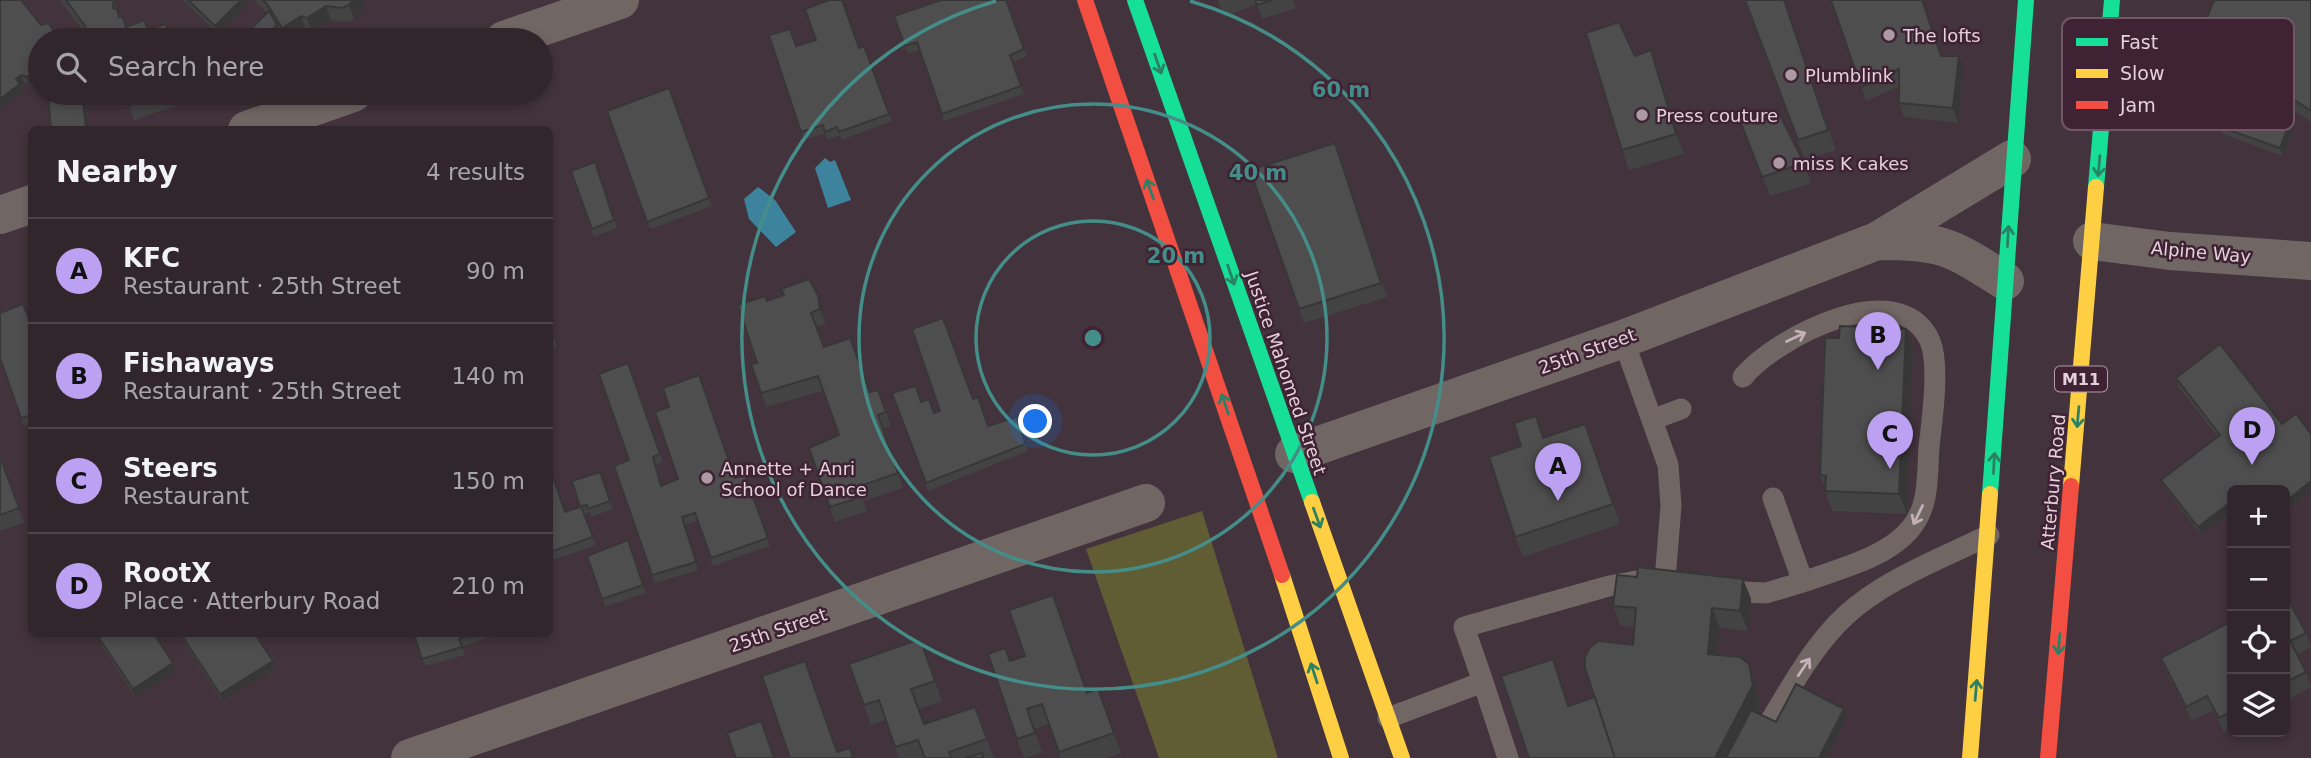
<!DOCTYPE html>
<html lang="en">
<head>
<meta charset="utf-8">
<style>
  body { margin:0; font-family:"DejaVu Sans",sans-serif; background:#3a2e35; color:#f1f3f6 }
  .controls { position:absolute; right:21px; bottom:21px; display:grid; overflow:hidden; border-radius:10px; box-shadow:0 4px 10px #0003 }
  .controls button { width:63px; height:63px; display:grid; place-items:center; padding:0; border:0; border-bottom:2px solid #4d4349; background:#32262d; color:#f1f3f6; font:35px sans-serif }
  .you { position:absolute; left:1036px; top:422px; width:24px; height:24px; margin:-18px; border:5px solid #fff; border-radius:50%; background:#1a73e8; box-shadow:0 0 0 10px #1a73e833 }
  .badge { display:grid; place-items:center; width:46px; height:46px; border-radius:50%; background:#bca0f2; color:#111; font-size:23px; font-weight:700 }
  .pin { position:absolute; translate:-50% -58px; filter:drop-shadow(0 2px 4px #0008) }
  .pin::after { content:''; position:absolute; top:37px; width:24px; height:21px; background:inherit; clip-path:polygon(0 0,100% 0,50% 100%) }
  .list { margin:0; padding:0; list-style:none }
  h2 { display:flex; justify-content:space-between; align-items:center; height:91px; margin:0; padding:0 28px; font-size:30px }
  h2 small { font-size:23px; font-weight:400; color:#a8a5aa }
  .list li { display:grid; grid-template-columns:46px 1fr auto; gap:21px; align-items:center; box-sizing:border-box; height:105px; padding:0 28px; border-top:2px solid #4d4349 }
  .list b { display:block; font-size:26px; white-space:nowrap }
  .list p { margin:0; font-size:23px; white-space:nowrap; color:#a8a5aa }
  .list em { font-size:23px; font-style:normal; color:#a8a5aa }
  .icon { flex:none; width:38px; height:38px; fill:none; stroke:currentColor; stroke-width:2; stroke-linecap:round; stroke-linejoin:round }
  .map { position:relative; flex:none; width:2311px; height:758px; overflow:hidden }
  .search { position:absolute; background:#32262d; box-shadow:0 4px 10px #0003; left:28px; top:28px; width:525px; height:77px; display:flex; align-items:center; gap:18px; box-sizing:border-box; padding:0 24px; border-radius:38px; color:#a8a5aa; font-size:26px }
  .panel { position:absolute; background:#32262d; box-shadow:0 4px 10px #0003; left:28px; top:126px; width:525px; height:511px; border-radius:10px }
  .map>svg:first-child { display:block }
</style>
</head>
<body>
<div class="map">
<svg width="2311" height="758" viewBox="0 0 2311 758">
  <rect width="100%" height="100%" fill="#43333c"/>
  <path fill="#605c34" d="M1202,511L1278,758H1159L1086,549Z"/>
  <path fill="#3e839e" d="M825,158L830,162L835,160L851,200L828,208L815,168Z
    M758,187L775,200L796,232L776,247L749,219L744,199Z"/>
  <g fill="none" stroke-linecap="round" stroke-linejoin="round">
    <path stroke="#706664" stroke-width="21" d="M1623,339L1668,465L1671,506L1665,580
      M1743,377C1774,339 1899,272 1930,341C1940,365 1932,420 1929,447C1927,474 1930,505 1911,528C1887,558 1838,569 1803,582
      M1654,419L1681,409
      M1722,591L1766,593L1803,582L1773,498
      M1483,682L1508,758
      M1388,718L1483,682L1464,627L1609,586L1642,580
      M1768,725C1791,687 1813,646 1845,616C1885,579 1941,559 1989,535"/>
    <path stroke="#706664" stroke-width="38" d="M504,40L620,0
      M247,130L353,93
      M0,215L32,204
      M1877,241C1944,241 1949,246 2005,281
      M2092,241L2170,251L2311,261
      M1294,454L1623,339L1877,241L2012,159
      M410,758L1146,503"/>
    <path stroke="#16e098" stroke-width="16" d="M1135,0L1312,502
      M2096,187L2112,0
      M1990,494L2026,0"/>
    <path stroke="#ffcf43" stroke-width="16" d="M2071,486L2096,187
      M1312,502L1402,758
      M1282,575L1341,758
      M1970,758L1990,494"/>
    <path stroke="#f24e42" stroke-width="16" d="M1085,0L1282,575
      M2048,758L2071,486"/>
  </g>
  <path fill="#434344" d="M0,0L29,84L24,83L20,85L23,92L0,109Z
    M60,0H114L120,17L126,27L148,30L171,40H90Z
    M183,0H251L218,34Z
    M254,0H363V9L354,19L348,22L331,20L312,32L306,31L291,40H285L280,31V32L272,40H253L249,31L267,13Z
    M1006,0L1027,56L1013,62L1024,94L944,121L919,50L908,54L894,16Z
    M1218,0H1293L1296,8L1262,19L1257,4L1224,17Z
    M1744,0H1784L1836,150L1805,160Z
    M1831,0L1941,56L1964,71L1958,123L1904,117L1899,103V86L1866,101Z
    M2311,0V122L2269,94L2263,79L2271,63L2208,43L2203,28Z
    M769,35L796,46L859,48L864,46L892,121L842,140L840,135L828,140L825,133L804,140Z
    M1651,50L1658,70L1684,154L1629,170L1622,150L1635,56Z
    M669,88L712,206L650,229L607,111Z
    M99,93H112L100,96Z
    M125,93H190L192,100L134,120Z
    M2296,119L2283,156L2223,134L2220,127Z
    M1749,142L1804,163L1811,183L1770,196Z
    M1340,157L1387,297L1304,323L1250,170Z
    M595,162L617,228L594,237L571,171Z
    M818,295L823,310L826,324L816,327L824,347L870,392L878,390L891,426L883,429L903,488L863,501L867,511L835,522L809,448L839,435L823,391L766,407L751,364L757,363L767,301Z
    M550,325L557,346L550,349Z
    M32,326V423L24,426L0,358Z
    M1839,338L1913,349L1907,514L1832,511L1820,475Z
    M628,363L663,462L656,465L662,485L735,478L745,475L770,546L713,566L697,521L685,525L698,570L655,583L614,466L629,460Z
    M2176,378L2282,424L2311,434V491L2285,511L2232,490L2201,535L2164,487L2161,480L2218,437L2178,386Z
    M892,393L934,413L973,399L988,426L1017,417L1028,451L928,491Z
    M1585,424L1620,524L1523,557L1515,537L1544,438Z
    M0,457L24,523L0,531Z
    M550,468L565,512L580,507L600,472L613,509L591,517L590,512L584,514L596,545L550,561Z
    M628,540L646,593L605,607L587,556Z
    M1637,577L1743,579L1751,599L1748,631L1720,628L1717,655L1756,684L1760,705L1756,712L1776,722L1844,709L1847,717L1826,758L1569,706L1595,697L1633,645L1635,627L1621,626L1613,606Z
    M2285,593L2306,633L2311,647L2297,655L2306,672L2311,687L2285,701Z
    M2232,621V728L2224,733L2213,710L2192,721L2166,672L2161,658Z
    M179,634H256L275,669L222,701Z
    M414,634H498L462,647L465,655L425,666Z
    M99,638L176,671L135,697L102,646Z
    M920,639L942,701L919,709L924,724L975,707L994,758H899L886,720L871,725L849,664Z
    M1010,661L1087,693L1098,689L1121,753L1107,758H1061L1049,724L1034,729L1042,753L1024,758L1017,739Z"/>
  <path fill="#373737" d="M241,0H251L218,34L215,26Z
    M353,0H363V9L354,19L349,5Z
    M326,6L331,20L312,32L307,18Z
    M301,16L306,31L291,40H286L282,28Z
    M277,25L280,32L272,40H262Z
    M1651,50L1658,70L1684,154L1676,134Z
    M1959,56L1964,71L1958,123L1953,108Z
    M40,61V76L29,84L27,77Z
    M21,75L24,83L20,85L23,92L0,109V99L16,79Z
    M82,93H84L88,130H86V128Z
    M2294,111L2296,119L2283,156L2280,148Z
    M818,295L823,310L826,324L820,309Z
    M1906,329L1913,349L1907,514L1899,494Z
    M2311,481V491L2285,511V502Z
    M2232,501V511L2201,535L2198,527Z
    M1743,579L1751,599L1748,631L1740,611Z
    M1712,608L1720,628L1715,673L1708,654Z
    M273,661L275,669L222,701L220,694Z
    M173,663L176,671L135,697L133,689Z
    M1749,664L1756,684L1760,705L1732,758H1715Z
    M1844,709L1847,717L1826,758H1819Z"/>
  <path fill="#4e4e4f" stroke="#373737" stroke-width="2" d="M0,0H21L41,25L48,23L56,34L54,40H40L39,67L27,77L21,75L16,79L20,84L0,99Z
    M66,0H114L113,8L117,9L119,17L122,16L126,27L144,20L148,30L165,24L171,40H90L85,26Z
    M188,0H241L215,26Z
    M263,0H353L349,5L342,8L326,6L307,18L301,16L282,28L267,4Z
    M829,0H842L859,48L864,46L889,114L839,132L837,127L825,132L823,125L801,132L769,35L790,29L796,46L816,40L805,9Z
    M941,0H1006L1024,49L1010,55L1021,86L942,114L917,42L905,46L894,16Z
    M1255,0H1272L1257,5Z
    M1745,0H1784L1828,130L1798,140Z
    M1831,0H1922L1941,56H1959L1953,108L1899,103V69L1861,87Z
    M2214,0H2311V111L2263,79L2276,52L2203,28Z
    M269,11L277,25L262,40H259L249,31Z
    M1619,22L1635,56L1651,50L1676,134L1622,150L1586,33Z
    M2237,83L2294,111L2280,148L2220,127Z
    M669,88L709,198L647,222L607,111Z
    M48,93H82L86,128L51,130Z
    M125,93H166L129,106Z
    M1777,109L1804,163L1762,177L1741,123Z
    M1335,143L1381,283L1299,309L1250,170Z
    M595,162L614,220L592,229L571,171Z
    M809,279L818,295L820,309L811,313L824,347L850,338L870,392L878,390L886,412L878,415L898,473L857,487L861,497L830,507L809,448L839,435L818,376L761,393L751,364L757,363L738,305L765,296L767,301L784,295L781,289Z
    M23,304L32,326V415L21,418L0,358V313Z
    M943,318L973,399L978,397L988,426L1017,417L1025,444L926,483L892,393L916,386L921,402L929,399L934,413L940,411L912,329Z
    M550,325L554,338L550,340Z
    M1840,326L1906,329L1899,494L1825,491L1826,476L1820,475L1825,338H1839Z
    M2220,344L2282,424L2296,414L2311,434V481L2285,502V490H2232V501L2198,527L2161,480L2220,435L2176,378Z
    M628,363L660,454L653,457L661,486L678,479L655,412L669,407L663,388L699,375L735,478L745,475L768,538L711,558L695,513L682,517L696,562L652,575L614,466L629,460L599,374Z
    M1536,416L1543,438L1585,424L1613,504L1515,537L1489,457L1521,446L1514,423Z
    M0,457L19,508L0,515Z
    M550,468L565,512L580,507L572,481L600,472L610,501L588,509L587,505L581,506L593,537L550,552Z
    M628,540L643,585L602,599L587,556Z
    M1638,567L1743,579L1740,611L1712,608L1708,654L1740,657L1749,664L1753,685L1715,758H1615L1585,668V657L1590,647L1599,641L1633,645L1636,608L1613,606L1617,575L1637,577Z
    M2285,593L2306,633L2290,641L2306,672L2285,683Z
    M1053,595L1087,693L1098,689L1114,733L1059,752L1042,704L1027,709L1035,733L1017,739L988,654L1005,648L1010,661L1025,656L1009,610Z
    M2232,621V711L2219,718L2207,696L2186,707L2161,658Z
    M106,634H154L173,663L133,689L99,638Z
    M181,634H255L273,661L220,694Z
    M414,634H475L459,639L462,647L422,659Z
    M920,639L935,681L911,689L924,724L975,707L987,739L949,752L952,758H925L918,740L895,747L879,700L864,705L849,664Z
    M1553,659L1568,706L1595,697L1615,758H1529L1501,676Z
    M805,661L837,752L850,748L853,758H790L762,676Z
    M1796,684L1844,709L1819,758H1726L1751,710L1776,722Z
    M761,721L774,758H736L727,733Z
    M982,753L983,758H966Z"/>
  <defs><path id="oneway-shaft" d="M-6 0H5M1.5-3L5.5 0L1.5 3" fill="none" stroke-width="1.6" stroke-linecap="round" stroke-linejoin="round" transform="scale(1.75)"/></defs>
  <g stroke="#2a8166">
    <use href="#oneway-shaft" transform="translate(1158 64) rotate(71)"/>
    <use href="#oneway-shaft" transform="translate(2099 166) rotate(95)"/>
    <use href="#oneway-shaft" transform="translate(1150 189) rotate(-109)"/>
    <use href="#oneway-shaft" transform="translate(2008 236) rotate(-87)"/>
    <use href="#oneway-shaft" transform="translate(1231 275) rotate(71)"/>
    <use href="#oneway-shaft" transform="translate(1225 404) rotate(-109)"/>
    <use href="#oneway-shaft" transform="translate(2078 417) rotate(95)"/>
    <use href="#oneway-shaft" transform="translate(1994 463) rotate(-87)"/>
    <use href="#oneway-shaft" transform="translate(1317 518) rotate(70)"/>
    <use href="#oneway-shaft" transform="translate(2059 644) rotate(95)"/>
    <use href="#oneway-shaft" transform="translate(1314 673) rotate(-108)"/>
    <use href="#oneway-shaft" transform="translate(1976 690) rotate(-85)"/>
  </g>
  <g stroke="#c2b1b7">
    <use href="#oneway-shaft" transform="translate(1796 337) rotate(-25)"/>
    <use href="#oneway-shaft" transform="translate(1918 515) rotate(116)"/>
    <use href="#oneway-shaft" transform="translate(1804 667) rotate(-56)"/>
  </g>
  <g fill="none" stroke="#448d89" stroke-width="3.5">
    <circle cx="1093" cy="338" r="117"/>
    <circle cx="1093" cy="338" r="234"/>
    <path d="M1190 1A351 351 0 1 1 996 1"/>
  </g>
  <g fill="#ac9aa3" stroke="#3f2233" stroke-width="2.5">
    <circle cx="1889" cy="35" r="7"/>
    <circle cx="1791" cy="75" r="7"/>
    <circle cx="1642" cy="115" r="7"/>
    <circle cx="1779" cy="163" r="7"/>
    <circle cx="707" cy="478" r="7"/>
  </g>
  <g text-anchor="middle" dominant-baseline="central" stroke-width="5" stroke-linejoin="round" paint-order="stroke">
    <rect fill="#3f2233" stroke="#b39ca9" stroke-width="2" x="2055" y="366.5" width="52" height="25" rx="5"/>
    <g font-size="16" font-weight="bold" fill="#e5d1db">
      <text x="2081" y="379">M11</text>
    </g>
    <g font-size="18" fill="#e5d1db" stroke="#3f2233" text-anchor="start">
      <text x="1903" y="35">The lofts</text>
      <text x="1805" y="75">Plumblink</text>
      <text x="1656" y="115">Press couture</text>
      <text x="1793" y="163">miss K cakes</text>
      <text x="721" y="468">Annette + Anri<tspan x="721" dy="21">School of Dance</tspan></text>
    </g>
    <g font-size="18" fill="#e5d1db" stroke="#3f2233">
      <text transform="translate(2201 252) rotate(5)">Alpine Way</text>
      <text transform="translate(1587 351) rotate(-20)">25th Street</text>
      <text transform="translate(1286 373) rotate(71)">Justice Mahomed Street</text>
      <text transform="translate(2053 482) rotate(-85)">Atterbury Road</text>
      <text transform="translate(778 630) rotate(-19)">25th Street</text>
    </g>
  </g>
  <rect x="2062" y="18" width="232" height="112" rx="10" fill="#3f2233" stroke="#715765" stroke-width="2"/>
  <rect x="2076" y="38" width="32" height="8" fill="#16e098"/>
  <rect x="2076" y="69" width="32" height="9" fill="#ffcf43"/>
  <rect x="2076" y="101" width="32" height="8" fill="#f24e42"/>
  <g font-size="19" fill="#e5d1db">
    <text x="2120" y="49">Fast</text>
    <text x="2120" y="80">Slow</text>
    <text x="2120" y="112">Jam</text>
  </g>
  <circle cx="1093" cy="338" r="10" fill="#448d89" stroke="#3f2233" stroke-width="3.5"/>
  <g font-size="21" text-anchor="middle" font-weight="bold" fill="#448d89" stroke="#3f2233" stroke-width="5" stroke-linejoin="round" paint-order="stroke">
    <text x="1341" y="97">60 m</text>
    <text x="1258" y="180">40 m</text>
    <text x="1176" y="263">20 m</text>
  </g>
</svg>
<div class="controls">
<button>+</button>
<button>−</button>
<button><svg class="icon" aria-label="locate" viewBox="0 0 24 24"><circle cx="12" cy="12" r="6"/><path d="M12 2v4M12 18v4M2 12h4M18 12h4"/></svg></button>
<button><svg class="icon" aria-label="layers" viewBox="0 0 24 24"><path d="M12 4l9 5-9 5-9-5zM3 14l9 5 9-5"/></svg></button>
</div>
<div class="you"></div>
<div class="pin badge" style="left:1558px;top:501px">A</div>
<div class="pin badge" style="left:1878px;top:370px">B</div>
<div class="pin badge" style="left:1890px;top:469px">C</div>
<div class="pin badge" style="left:2252px;top:465px">D</div>
<div class="search"><svg class="icon" aria-label="search" viewBox="0 0 24 24"><circle cx="10" cy="10" r="6"/><path d="M15 15l6 6"/></svg>Search here</div>
<section class="panel">
<h2>Nearby<small>4 results</small></h2>
<ul class="list">
<li><span class="badge">A</span><div><b>KFC</b><p>Restaurant · 25th Street</p></div><em>90 m</em></li>
<li><span class="badge">B</span><div><b>Fishaways</b><p>Restaurant · 25th Street</p></div><em>140 m</em></li>
<li><span class="badge">C</span><div><b>Steers</b><p>Restaurant</p></div><em>150 m</em></li>
<li><span class="badge">D</span><div><b>RootX</b><p>Place · Atterbury Road</p></div><em>210 m</em></li>
</ul>
</section>
</div>
</body>
</html>
